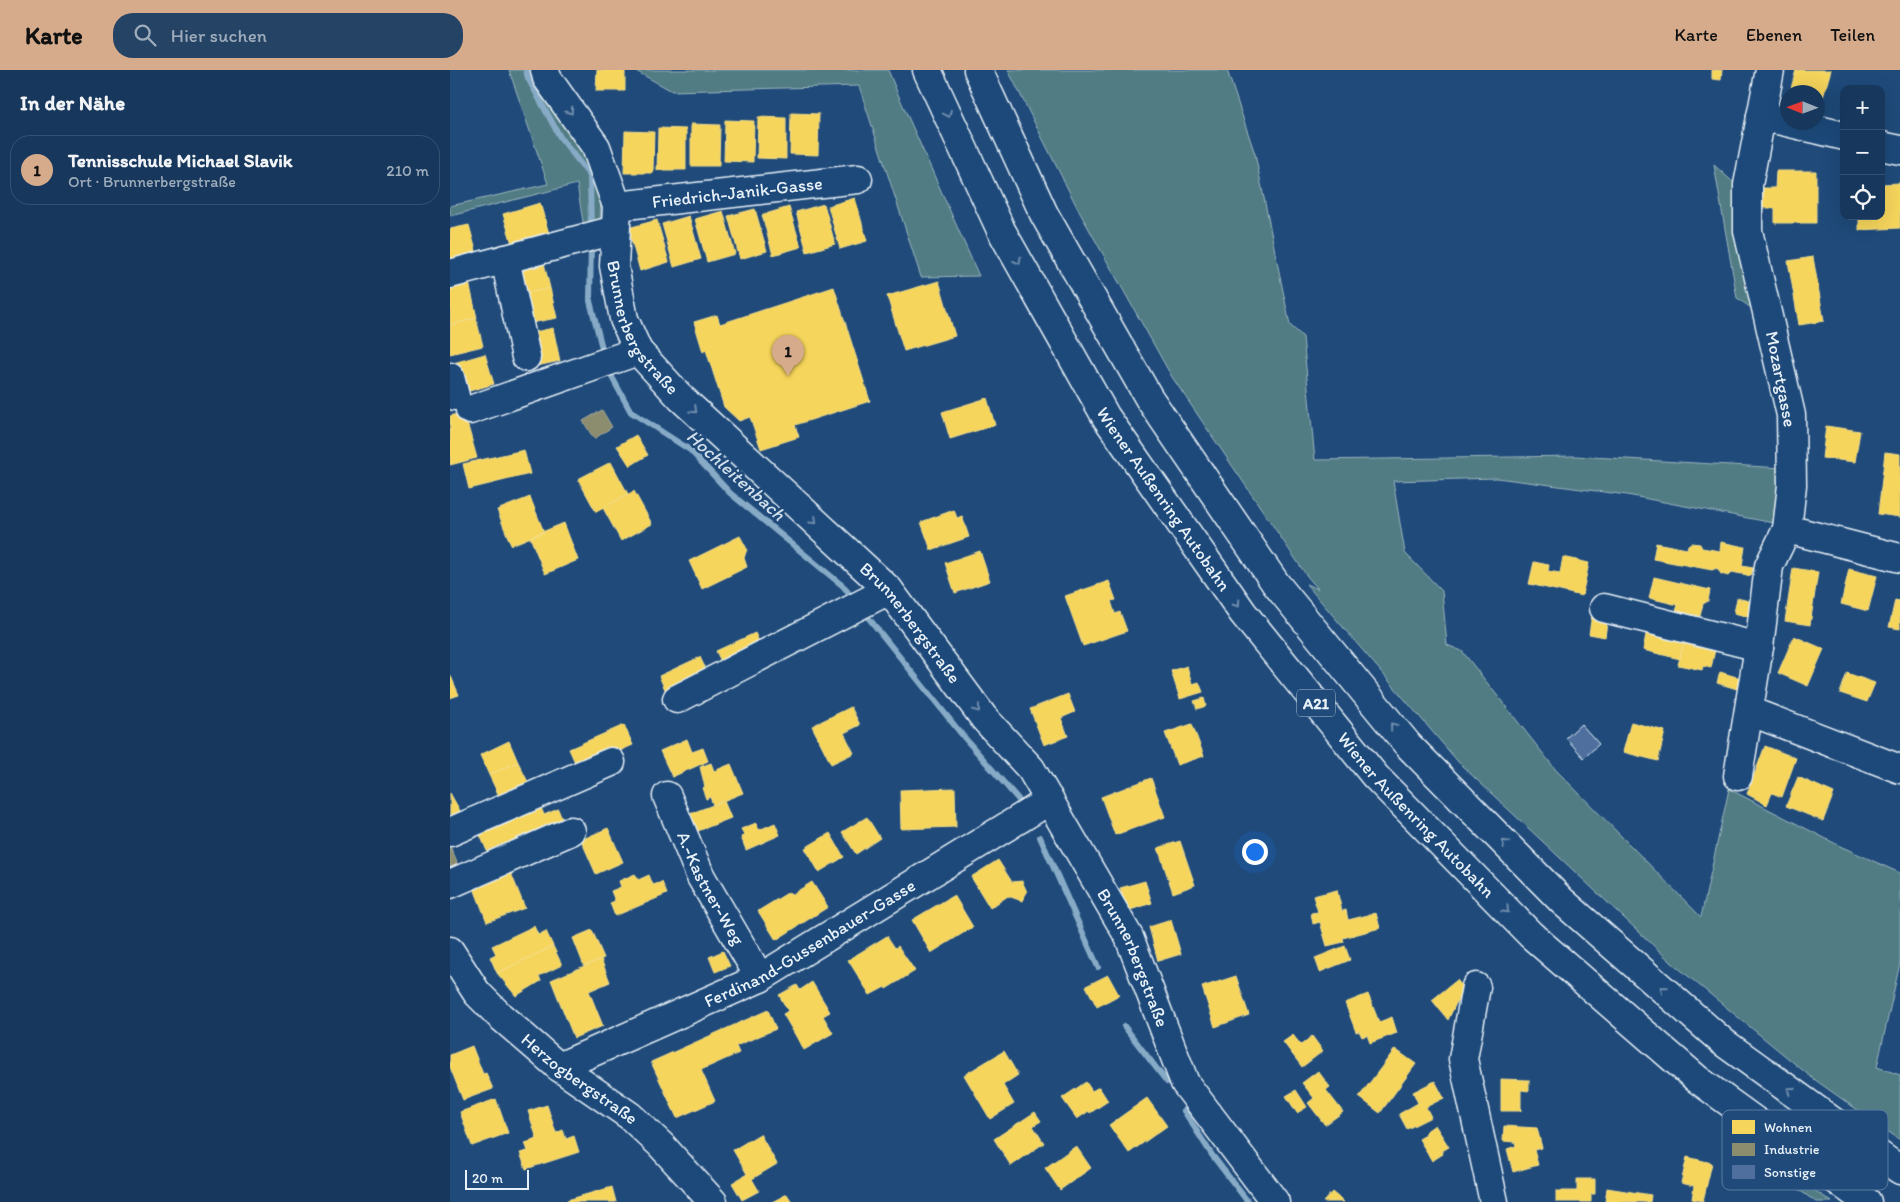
<!DOCTYPE html>
<html lang="de">
<head>
<meta charset="utf-8">
<style>
  body { margin:0; font-family:Itim,sans-serif; background:#244365; color:#f1f3f6 }
  .controls { position:absolute; right:15px; top:15px; display:grid; overflow:hidden; border-radius:10px; box-shadow:0 5px 20px #0002 }
  .controls button { width:45px; height:45px; display:grid; place-items:center; padding:0; border:0; border-bottom:1px solid #365272; background:#17385c; color:#f1f3f6; font:25px sans-serif }
  .compass { position:absolute; left:1330px; top:15px; width:45px; height:45px; border-radius:50%; background:#17385c; box-shadow:0 5px 20px #0002; rotate:271deg }
  .scale { position:absolute; left:15px; bottom:12px; width:64px; box-sizing:border-box; padding-left:5px; border:2px solid #e8f1f8; border-top:0; font-size:14px; line-height:18px; white-space:nowrap; color:#e8f1f8; -webkit-text-stroke:4px #1f4a7a; paint-order:stroke }
  .you { position:absolute; left:804px; top:781px; width:18px; height:18px; margin:-12px; border:4px solid #fff; border-radius:50%; background:#1a73e8; box-shadow:0 0 0 8px #1a73e833 }
  .badge { display:grid; place-items:center; width:32px; height:32px; border-radius:50%; background:#d6ab8b; color:#111; font-size:16px; font-weight:700 }
  .pin { position:absolute; translate:-50% -41px; filter:drop-shadow(0 1px 2px #0008) }
  .pin::after { content:''; position:absolute; top:26px; width:18px; height:15px; background:inherit; clip-path:polygon(0 0,100% 0,50% 100%) }
  .list { margin:0; padding:0; list-style:none }
  h2 { display:flex; justify-content:space-between; align-items:center; height:65px; margin:0; padding:0 20px; font-size:21px }
  h2 small { font-size:16px; font-weight:400; color:#9eacbb }
  .list li { display:grid; grid-template-columns:32px 1fr auto; gap:15px; align-items:center; box-sizing:border-box; height:70px; margin:0 10px 10px; padding:0 10px; border:1px solid #365272; border-radius:20px }
  .list b { display:block; font-size:19px; white-space:nowrap }
  .list p { margin:0; font-size:16px; white-space:nowrap; color:#9eacbb }
  .list em { font-size:16px; font-style:normal; color:#9eacbb }
  .icon { flex:none; width:28px; height:28px; fill:none; stroke:currentColor; stroke-width:2; stroke-linecap:round; stroke-linejoin:round }
  .map { position:relative; flex:none; width:1450px; height:1132px; overflow:hidden }
  header { display:flex; align-items:center; gap:30px; box-sizing:border-box; height:70px; padding:0 25px; background:#d6ab8b; color:#111 }
  header strong { font-size:24px }
  nav { display:flex; gap:28px; margin-inline-start:auto; font-size:18px }
  .search { width:350px; height:45px; background:#244365; display:flex; align-items:center; gap:12px; box-sizing:border-box; padding:0 18px; border-radius:20px; color:#9eacbb; font-size:19px }
  main { display:flex }
  aside { flex:1; background:#17385c }
  .map>svg:first-child { display:block }
</style>
</head>
<body>
<header>
<strong>Karte</strong>
<div class="search"><svg class="icon" aria-label="search" viewBox="0 0 24 24"><circle cx="10" cy="10" r="6"/><path d="M15 15l6 6"/></svg>Hier suchen</div>
<nav><a>Karte</a><a>Ebenen</a><a>Teilen</a></nav>
</header>
<main>
<aside>
<h2>In der Nähe<small></small></h2>
<ul class="list">
<li><span class="badge">1</span><div><b>Tennisschule Michael Slavik</b><p>Ort · Brunnerbergstraße</p></div><em>210 m</em></li>
</ul>
</aside>
<div class="map">
<svg width="1450" height="1132" viewBox="0 0 1450 1132">
  <rect width="100%" height="100%" fill="#1f4a7a"/>
  <filter id="ink" filterUnits="userSpaceOnUse"><feTurbulence type="fractalNoise" baseFrequency=".02" numOctaves="2"/><feDisplacementMap in="SourceGraphic" scale="10" xChannelSelector="R" yChannelSelector="G"/><feConvolveMatrix kernelMatrix="1 2 1 2 8 2 1 2 1" color-interpolation-filters="sRGB"/></filter>
  <g filter="url(#ink)">
    <path fill="#517b83" stroke="#9cb6be" d="M59,0H87L131,73L151,119L150,153L134,158L127,114L0,146V136L98,114Z
      M184,0H438L447,22L529,206L471,207L409,16L222,21Z
      M558,0H777L805,84L840,255L853,267L865,390L1125,386L1332,398L1324,453L1177,425L1047,408L943,411L955,483L992,521L997,575L1012,581L1106,700L1251,847L1279,719L1390,776L1450,803V893L1427,997L1450,1005V1070L1361,1007L1221,892L1010,694L856,514L868,519L857,506L722,307L630,143Z
      M1264,95L1284,113L1287,148L1304,240L1287,228Z
      M1289,1070L1382,1132H1366L1285,1074Z"/>
    <path fill="#f6d55c" stroke="#f2dd8b" d="M147,0H175V21H146Z
      M1262,0H1272L1271,10L1262,9Z
      M1346,0H1381L1372,31L1368,30V22H1340Z
      M341,43L369,44L368,85L340,84Z
      M308,47L336,48V89L307,88Z
      M275,50L304,51L303,92L274,91Z
      M241,54L270,55L269,96H241Z
      M208,58L236,59V100H207Z
      M175,61L204,62L203,103H174Z
      M1326,101H1366V153H1325V138H1308V118H1325Z
      M1450,113V158L1409,160V146H1431V114Z
      M405,128L417,171L390,179L378,136Z
      M90,133L100,167L63,177L53,144Z
      M374,134L385,174L357,182L346,142Z
      M339,137L351,177L323,185L312,145Z
      M305,139L317,181L290,189L278,146Z
      M273,141L285,184L257,192L245,149Z
      M239,146L251,189L224,197L212,154Z
      M207,150L219,192L190,201L178,158Z
      M19,155L28,188L0,195V159Z
      M1363,187L1374,251L1349,255L1338,191Z
      M93,189L100,218L69,225L63,195Z
      M489,211L505,266L454,281L437,226Z
      M19,212L27,248L0,255V216Z
      M384,217L420,331L345,355L349,367L311,379L300,347L289,351L274,337L256,280L253,282L244,252L267,245L270,254Z
      M100,218L107,248L76,254L69,225Z
      M26,248L33,276L0,284V255Z
      M103,258L110,291L82,297L76,264Z
      M35,284L44,314L9,324L0,294Z
      M537,328L545,355L500,369L492,342Z
      M14,342L27,388L0,395V346Z
      M1376,356L1410,361L1405,392L1372,388Z
      M186,365L198,385L180,396L167,376Z
      M74,380L80,404L19,419L13,394Z
      M1435,382L1450,384V447L1428,444Z
      M161,392L178,424L146,442L128,409Z
      M184,421L202,454L171,471L153,438Z
      M80,427L94,462L61,475L47,440Z
      M504,440L507,448L512,446L519,467L481,480L471,452Z
      M114,453L128,490L95,504L80,467Z
      M290,466L297,479L294,488L297,497L252,519L239,491Z
      M1271,472L1295,477L1292,496L1303,498L1301,506L1282,502L1278,506L1271,504L1267,498L1262,500L1203,489L1206,473L1237,479L1238,475L1241,473L1250,474L1252,478L1270,481Z
      M530,481L540,511L505,523L495,493Z
      M1113,487L1139,493L1132,526L1079,514L1084,492L1099,495L1098,501L1110,503Z
      M1343,498L1368,502L1360,555L1335,551Z
      M1399,499L1427,506L1418,541L1391,534Z
      M1204,507L1260,520L1258,531L1253,534L1250,546L1226,541L1228,535L1199,528Z
      M659,511L666,530L661,531L665,544L670,542L677,561L633,576L615,526Z
      M1287,528L1303,532L1299,547L1284,543Z
      M1445,530L1450,531V559L1439,557Z
      M1142,544L1158,546L1155,567L1139,564Z
      M1197,559L1235,568L1230,589L1193,580Z
      M305,563L313,580L274,598L266,581Z
      M1344,566L1374,579L1358,616L1328,603Z
      M1235,568L1258,573L1257,578L1265,580L1261,598L1253,596L1252,600L1228,595Z
      M250,587L258,604L217,624L209,606Z
      M737,596L742,614L749,612L753,622L730,629L721,601Z
      M1270,602L1290,608L1287,619L1267,613Z
      M1397,603L1425,613L1417,632L1390,623Z
      M0,604L9,625L0,628Z
      M618,624L625,642L611,648L618,666L594,675L580,639Z
      M754,628L756,636L747,639L744,631Z
      M401,637L410,655L394,663L404,683L381,694L362,656Z
      M1181,652L1215,661L1208,691L1173,682Z
      M742,654L754,686L727,695L715,663Z
      M174,655L183,675L128,699L119,679Z
      M237,669L242,682L253,678L258,691L222,707L210,681Z
      M59,671L68,692L39,705L30,685Z
      M1315,676L1346,688L1332,727L1322,723L1317,735L1297,724Z
      M68,692L79,714L50,728L39,705Z
      M261,693L264,701L281,694L293,723L263,735L260,727L256,729L252,718L255,717L250,697Z
      M1348,707L1384,723L1373,751L1336,736Z
      M701,708L715,747L665,765L651,727Z
      M505,718L506,757L451,759L450,720Z
      M0,723L13,746L0,753Z
      M274,731L281,748L243,763L236,745Z
      M90,735L94,745L108,739L114,754L55,780L52,774L37,781L30,765L58,753L56,750Z
      M417,747L430,768L406,784L392,762Z
      M306,753L309,760L325,753L330,765L296,780L291,767L295,766L291,759Z
      M158,758L173,792L146,804L131,770Z
      M380,763L394,787L369,802L355,778Z
      M730,771L745,815L723,823L708,778Z
      M548,790L562,812L572,811L577,822L572,831L558,826L540,838L521,807Z
      M59,798L75,838L37,852L22,813Z
      M185,804L188,810L199,805L203,815L212,812L217,824L165,846L160,833L165,831L161,821L171,817L169,811Z
      M695,811L702,833L677,841L670,818Z
      M362,812L378,837L326,870L308,841L339,822L341,825Z
      M887,820L892,841L896,840L898,850L926,843L930,858L893,868L894,872L877,876L870,852L863,854L861,843L868,842L863,826Z
      M504,825L523,857L481,883L462,850Z
      M721,850L731,884L708,891L699,857Z
      M84,856L88,865L96,861L103,876L47,903L40,887L46,884L42,876Z
      M142,860L154,888L134,896L123,868Z
      M437,866L445,878L448,876L465,901L436,919L435,917L420,925L398,890Z
      M103,876L112,895L89,906L91,911L66,926L47,903Z
      M895,876L900,890L870,902L865,888Z
      M273,881L280,896L265,902L259,887Z
      M151,889L160,912L139,921L153,956L124,968L101,910Z
      M658,905L669,925L647,937L636,916Z
      M786,906L799,945L765,957L752,917Z
      M1007,910L1017,922L1008,929L998,950L982,930Z
      M362,912L380,942L373,946L383,963L354,980L333,944L338,941L329,925L347,915L350,920Z
      M918,924L929,952L942,947L947,963L920,973L917,965L912,967L909,961L906,962L895,933Z
      M318,940L326,959L286,976L289,983L251,1000L265,1031L227,1048L201,992Z
      M843,965L851,975L862,966L873,981L852,997L833,972Z
      M22,976L33,1004L36,1003L43,1019L13,1030L0,997V985Z
      M945,979L966,994L930,1043L909,1027Z
      M554,981L568,1005L553,1015L564,1034L540,1049L514,1005Z
      M868,1001L880,1017L876,1020L893,1042L875,1055L858,1033L864,1028L852,1013Z
      M1051,1009L1079,1010V1021L1071,1020V1041H1051Z
      M985,1011L994,1028L976,1037L981,1047L957,1059L949,1044L968,1033L963,1022Z
      M636,1012L642,1021L649,1017L658,1031L640,1043L639,1041L627,1049L612,1028Z
      M846,1020L857,1037L847,1043L836,1026Z
      M697,1028L717,1056L679,1083L659,1055Z
      M46,1029L58,1063L22,1076L10,1042Z
      M97,1035L106,1063L113,1060L116,1069L124,1066L129,1082L76,1099L70,1083L78,1081L75,1073L87,1069L78,1041Z
      M585,1042L591,1051L583,1056L594,1073L561,1096L544,1069Z
      M985,1055L999,1077L992,1081L993,1084L982,1091L969,1069L976,1065L975,1062Z
      M1054,1056L1087,1058L1092,1078L1084,1080L1088,1095L1063,1102L1057,1079L1066,1076L1065,1072L1053,1071Z
      M310,1064L327,1094L302,1109L309,1121L292,1130L282,1113L297,1104L283,1080Z
      M626,1076L641,1098L610,1120L595,1098Z
      M1237,1087L1262,1093L1253,1131L1242,1129L1244,1116L1231,1113Z
      M1127,1109H1145V1124H1141V1132H1106V1121H1127Z
      M162,1117L166,1132H117V1130Z
      M1157,1118L1201,1125L1200,1132H1155Z
      M882,1122L894,1132H873Z
      M337,1124L342,1132H322Z"/>
    <path fill="#8c8c6e" stroke="#a8aa97" d="M152,340L162,357L144,369L133,351Z
      M0,776L8,795L0,798Z"/>
    <g fill="none" stroke-linecap="round" stroke-linejoin="round">
      <path stroke="#87abc6" stroke-width="6" d="M76,0L78,8L110,67L140,106L141,160
        M141,172L140,231L154,286
        M157,298L181,342L240,380L280,423L393,516L405,531
        M413,541L513,666L568,729
        M590,767L648,897
        M674,956L717,1012
        M734,1041L762,1085L798,1132"/>
    </g>
    <path fill="#4f6f9f" stroke="#e8f1f8" d="M1131,654L1149,674L1134,688L1116,668Z"/>
    <g fill="none" stroke-linecap="round" stroke-linejoin="round">
      <g stroke="#e8f1f8" stroke-width="31">
        <g id="minor">
          <path id="s1" d="M95,0L97,8L146,77L167,136L164,196L174,249L188,281L231,328L439,520L534,648L581,699L679,867L735,1013L825,1132"/>
          <path d="M1311,46L1394,66"/>
          <path d="M1431,76L1450,80"/>
          <path id="s2" d="M167,136L408,109"/>
          <path d="M55,189L76,287"/>
          <path d="M0,204L165,160"/>
          <path d="M0,307L5,326"/>
          <path d="M20,340L188,281"/>
          <path d="M1337,459L1450,488"/>
          <path d="M1154,538L1309,577"/>
          <path d="M227,629L439,520"/>
          <path d="M1299,641L1450,699"/>
          <path d="M1288,706L1309,577L1319,496L1337,459L1342,415L1341,345L1298,161V115L1320,0"/>
          <path id="s3" d="M217,726L251,807L310,908"/>
          <path d="M0,762L161,692"/>
          <path d="M0,814L121,761"/>
          <path d="M1026,917L1013,989L1044,1132"/>
          <path id="s4" d="M109,997L310,908L600,730"/>
        </g>
      </g>
      <g stroke="#e8f1f8" stroke-width="31">
        <g id="major">
          <path id="s5" d="M0,881L27,923L50,946L109,997L180,1046L211,1075L263,1132"/>
        </g>
      </g>
      <g stroke="#e8f1f8" stroke-width="31">
        <g id="highway">
          <path id="s6" d="M477,0L551,160L656,347L793,543L925,706L1081,865L1247,1009L1417,1132"/>
          <path d="M528,0L594,144L699,328L826,514L958,675L1112,831L1273,972L1450,1100"/>
        </g>
      </g>
      <use href="#minor" stroke="#1f4a7a" stroke-width="28"/>
      <use href="#major" stroke="#1f4a7a" stroke-width="28"/>
      <use href="#highway" stroke="#1f4a7a" stroke-width="28"/>
    </g>
    <defs><path id="oneway-chevron" d="M-2-3.5L2.5 0L-2 3.5" fill="none" stroke-width="1.6" stroke-linecap="round" stroke-linejoin="round" transform="scale(1.25)"/></defs>
    <g stroke="#6f8dac">
      <use href="#oneway-chevron" transform="translate(120 41) rotate(55)"/>
      <use href="#oneway-chevron" transform="translate(498 44) rotate(65)"/>
      <use href="#oneway-chevron" transform="translate(568 191) rotate(61)"/>
      <use href="#oneway-chevron" transform="translate(244 340) rotate(43)"/>
      <use href="#oneway-chevron" transform="translate(364 451) rotate(43)"/>
      <use href="#oneway-chevron" transform="translate(787 534) rotate(55)"/>
      <use href="#oneway-chevron" transform="translate(527 639) rotate(53)"/>
      <use href="#oneway-chevron" transform="translate(943 656) rotate(-129)"/>
      <use href="#oneway-chevron" transform="translate(1055 773) rotate(-135)"/>
      <use href="#oneway-chevron" transform="translate(1056 840) rotate(46)"/>
      <use href="#oneway-chevron" transform="translate(1213 919) rotate(-139)"/>
      <use href="#oneway-chevron" transform="translate(1340 1020) rotate(-144)"/>
    </g>
  </g>
  <g text-anchor="middle" dominant-baseline="central" stroke-width="5" stroke-linejoin="round" paint-order="stroke">
    <rect fill="#1f4a7a" stroke="#acbfd2" stroke-width="1" x="847" y="619.5" width="38" height="27" rx="4"/>
    <g font-size="16" font-weight="bold" fill="#e8f1f8">
      <text x="866" y="633">A21</text>
    </g>
    <g font-size="18" fill="#e8f1f8" stroke="#1f4a7a">
      <text stroke="none"><textPath href="#s2" startOffset="121">Friedrich-Janik-Gasse</textPath></text>
      <text stroke="none"><textPath href="#s1" startOffset="285">Brunnerbergstraße</textPath></text>
      <text transform="translate(1331 309) rotate(79)">Mozartgasse</text>
      <text stroke="none"><textPath href="#s6" startOffset="491">Wiener Außenring Autobahn</textPath></text>
      <text stroke="none"><textPath href="#s1" startOffset="690">Brunnerbergstraße</textPath></text>
      <text stroke="none"><textPath href="#s6" startOffset="896">Wiener Außenring Autobahn</textPath></text>
      <text stroke="none"><textPath href="#s3" startOffset="102">A.-Kastner-Weg</textPath></text>
      <text stroke="none"><textPath href="#s4" startOffset="280">Ferdinand-Gussenbauer-Gasse</textPath></text>
      <text stroke="none"><textPath href="#s1" startOffset="1095">Brunnerbergstraße</textPath></text>
      <text stroke="none"><textPath href="#s5" startOffset="184">Herzogbergstraße</textPath></text>
    </g>
    <g font-size="19" font-style="italic" fill="#d0dfeb" stroke="#1f4a7a">
      <text transform="translate(286 405) rotate(42)">Hochleitenbach</text>
    </g>
  </g>
  <rect x="1272" y="1040" width="166" height="80" rx="8" fill="#1f4a7a" stroke="#5b7ca0" stroke-width="1"/>
  <rect x="1282" y="1050" width="23" height="14" fill="#f6d55c"/>
  <rect x="1282" y="1073" width="23" height="13" fill="#8c8c6e"/>
  <rect x="1282" y="1095" width="23" height="14" fill="#4f6f9f"/>
  <g font-size="14" fill="#e8f1f8">
    <text x="1314" y="1062">Wohnen</text>
    <text x="1314" y="1084">Industrie</text>
    <text x="1314" y="1107">Sonstige</text>
  </g>
</svg>
<div class="controls">
<button>+</button>
<button>−</button>
<button><svg class="icon" aria-label="locate" viewBox="0 0 24 24"><circle cx="12" cy="12" r="6"/><path d="M12 2v4M12 18v4M2 12h4M18 12h4"/></svg></button>
</div>
<svg class="compass" viewBox="-18 -18 36 36"><path d="M0-13l5 13h-10z" fill="#e53935"/><path d="M0 13l5-13h-10z" fill="#9eacbb"/></svg>
<div class="scale">20 m</div>
<div class="you"></div>
<div class="pin badge" style="left:338px;top:306px">1</div>
</div>
</main>
</body>
</html>
